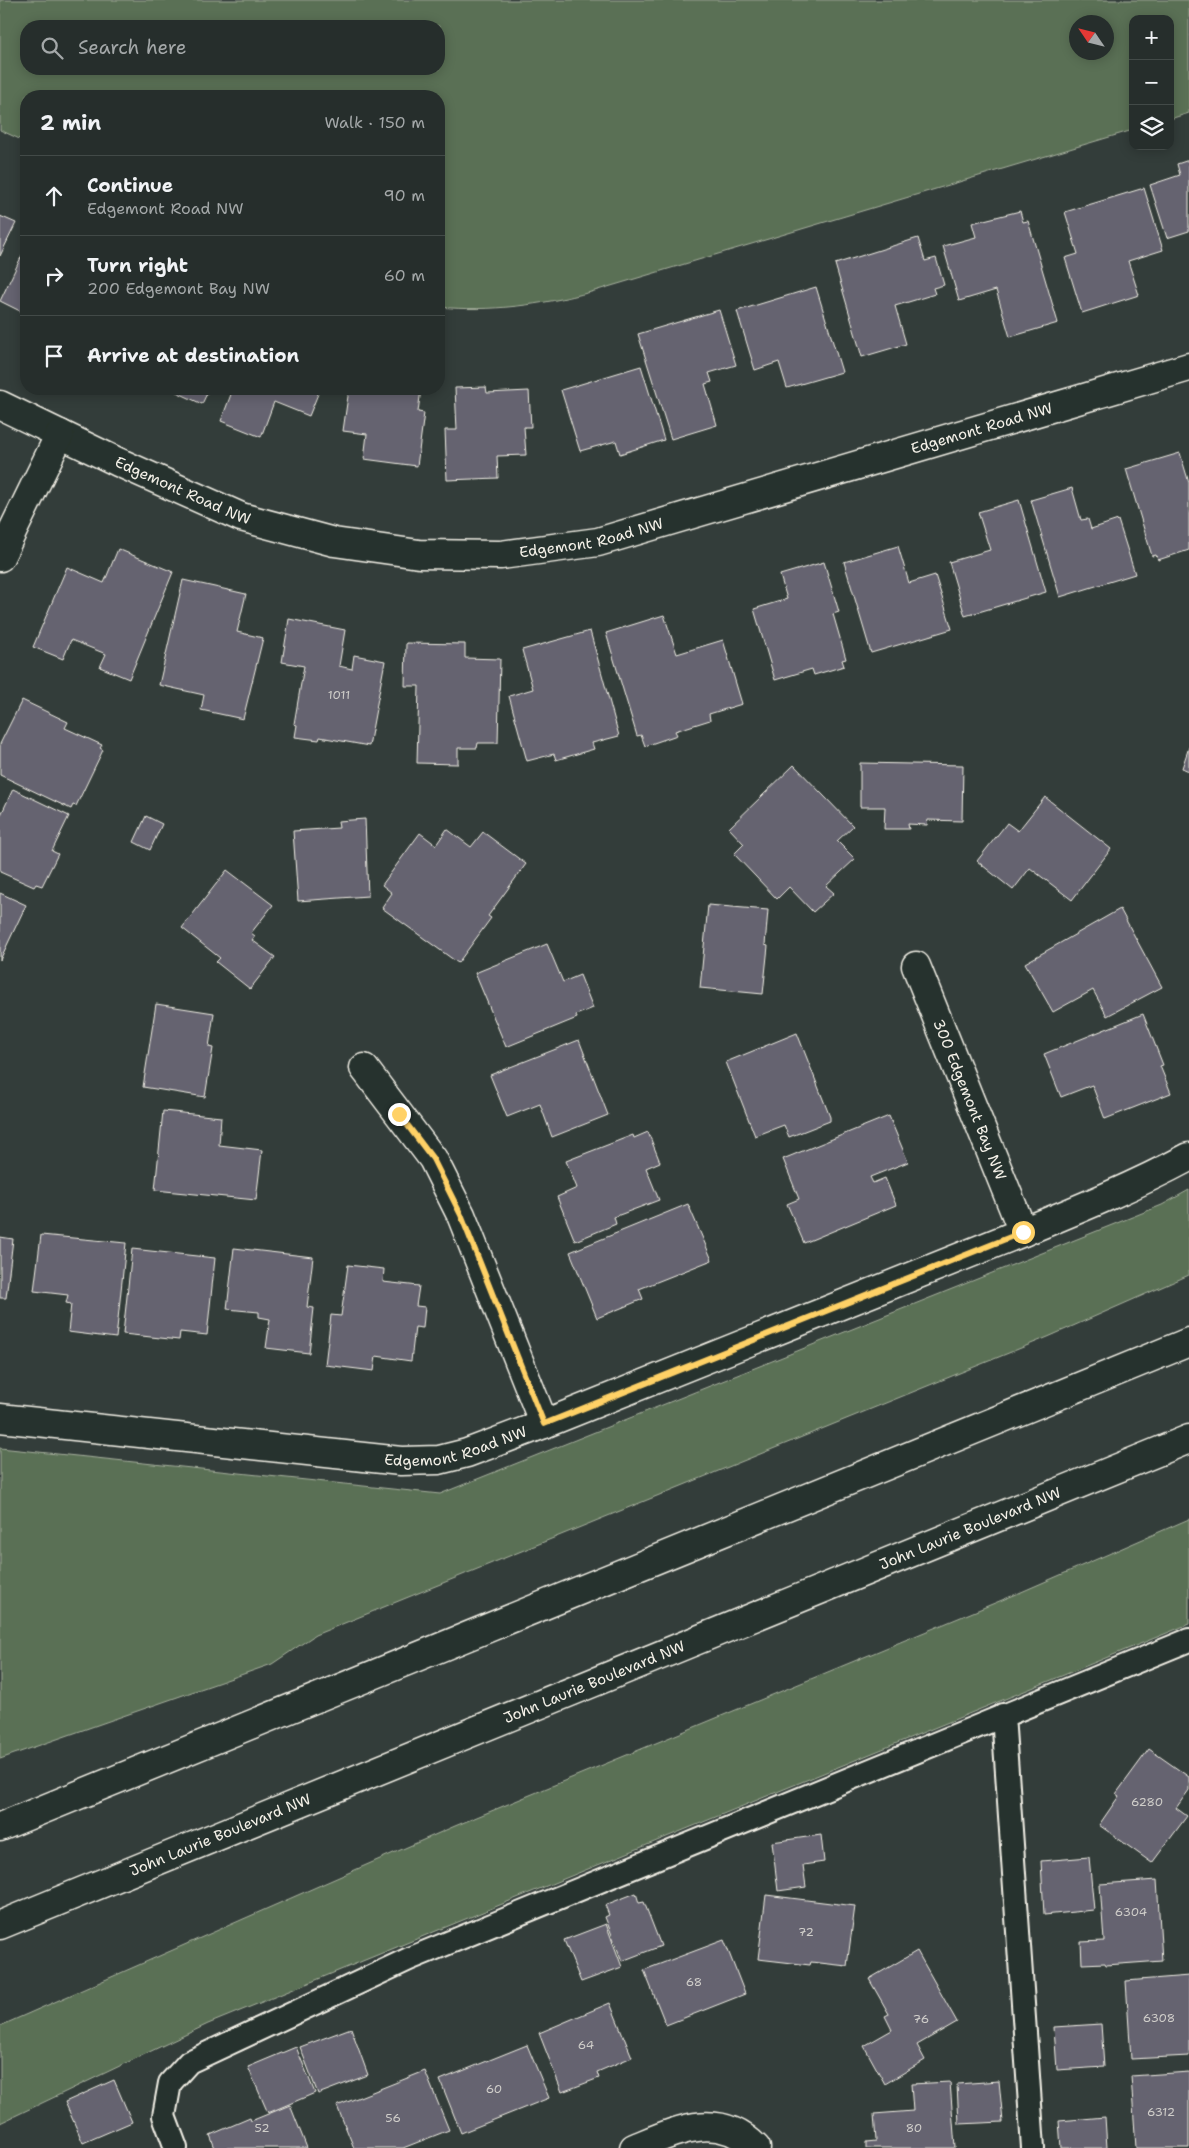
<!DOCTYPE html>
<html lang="en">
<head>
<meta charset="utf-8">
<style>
  body { margin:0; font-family:"Shantell Sans",sans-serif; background:#2e3634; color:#f1f3f6 }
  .controls { position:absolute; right:15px; top:15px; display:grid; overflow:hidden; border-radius:10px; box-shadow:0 2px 12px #0003 }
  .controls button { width:45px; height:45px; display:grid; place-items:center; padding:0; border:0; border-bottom:1px solid #424a48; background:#262e2c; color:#f1f3f6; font:25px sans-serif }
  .compass { position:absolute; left:1069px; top:15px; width:45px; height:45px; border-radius:50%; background:#262e2c; box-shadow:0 2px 12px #0003; rotate:305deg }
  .stop { position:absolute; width:15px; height:15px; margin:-11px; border:4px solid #ffd166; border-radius:50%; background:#fff }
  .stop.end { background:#ffd166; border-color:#fff; box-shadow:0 1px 5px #0008 }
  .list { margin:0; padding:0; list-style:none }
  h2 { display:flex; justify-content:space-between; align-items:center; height:65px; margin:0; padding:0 20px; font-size:21px }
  h2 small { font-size:16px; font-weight:400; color:#a4a8a9 }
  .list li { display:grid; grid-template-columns:32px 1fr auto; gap:15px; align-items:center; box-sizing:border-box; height:80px; padding:0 20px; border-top:1px solid #424a48 }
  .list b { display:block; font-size:19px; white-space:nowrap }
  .list p { margin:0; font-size:16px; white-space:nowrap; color:#a4a8a9 }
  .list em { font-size:16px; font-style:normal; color:#a4a8a9 }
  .icon { flex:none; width:28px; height:28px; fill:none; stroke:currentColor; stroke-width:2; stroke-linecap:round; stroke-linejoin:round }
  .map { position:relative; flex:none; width:1189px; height:2148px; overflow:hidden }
  .search { position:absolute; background:#262e2c; box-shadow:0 2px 12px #0003; left:20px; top:20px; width:425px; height:55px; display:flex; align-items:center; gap:12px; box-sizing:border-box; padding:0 18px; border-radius:20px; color:#a4a8a9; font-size:19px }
  .panel { position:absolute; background:#262e2c; box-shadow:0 2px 12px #0003; left:20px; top:90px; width:425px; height:305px; border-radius:20px }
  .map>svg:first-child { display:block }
</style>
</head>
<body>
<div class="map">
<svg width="1189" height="2148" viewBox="0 0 1189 2148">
  <rect width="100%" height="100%" fill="#333d3a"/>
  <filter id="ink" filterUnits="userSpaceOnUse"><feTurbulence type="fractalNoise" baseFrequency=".02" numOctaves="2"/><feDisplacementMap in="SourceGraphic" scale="10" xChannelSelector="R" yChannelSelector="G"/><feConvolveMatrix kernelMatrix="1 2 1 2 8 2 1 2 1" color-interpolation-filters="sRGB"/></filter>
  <g filter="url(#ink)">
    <path fill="#5a7055" stroke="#a7b09e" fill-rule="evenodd" d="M0,0H1189V113L1170,119V19H1133V130L591,292C541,305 490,312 439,307V96H26V142L0,130ZM1076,22H1106V52H1076ZM26,26H439V69H26Z
      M1189,1190V1275L1048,1337L315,1635L272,1664L0,1759V1448L440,1494L1162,1205Z
      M1189,1519V1624L208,2024L0,2123V2026L455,1826L1019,1593Z"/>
    <path fill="#656470" stroke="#f4f1e8" d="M1189,160V231L1167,238L1150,185L1180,175L1177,164Z
      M1144,188L1163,250L1128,261L1139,295L1082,313L1065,258L1078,254L1065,212Z
      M1020,211L1023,222L1028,221L1058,323L1010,337L996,290L959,301L943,246L976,237L972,223Z
      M0,216L16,223L0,256Z
      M918,238L925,261L936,258L944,285L933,288L935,294L895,306L906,344L862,357L835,264Z
      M26,247V314L0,301Z
      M816,287L842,372L787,388L779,362L755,370L737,311Z
      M719,310L736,365L709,373L712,382L705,384L717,425L671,439L638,334Z
      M641,366L664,440L620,454L616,441L580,451L561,390Z
      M486,387L487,393L529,391L531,427H524L526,455L497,456L498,478L447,480L445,430H457L455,388Z
      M170,389H209L202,404Z
      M233,389H320L309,416L274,402L261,437L221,421Z
      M349,389H421L418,412L424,413L417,466L364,459L367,434L343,431Z
      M1180,453L1189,483V550L1158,560L1156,555L1152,556L1126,469Z
      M1072,488L1081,520L1088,519L1091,529L1118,520L1135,574L1060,597L1031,500Z
      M1019,500L1046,592L965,616L949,562L990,550L978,512Z
      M898,546L909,583L935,575L952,629L871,653L844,562Z
      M118,549L173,572L129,679L100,667L106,654L71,640L63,659L33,647L67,567L104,583Z
      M824,562L839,612L833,614L846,659L842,660L844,666L814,675L812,669L775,680L754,609L787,599L780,575Z
      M183,580L246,594L237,632L263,638L243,719L201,710L204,695L159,685Z
      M664,615L677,654L723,640L742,704L709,714L710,720L675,731L677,735L645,746L641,735L637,736L606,633Z
      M289,619L345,630L339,666L352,669L354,655L385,661L369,746L320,737L319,740L295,737L297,725L294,724L304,666L282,662Z
      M590,631L619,736L592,743L594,749L556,760L554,754L527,761L509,696L533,689L522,650Z
      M406,643L465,644V658L500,659L498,743H478L477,748H458V764L417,763L419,686H405Z
      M22,700L68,722L65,728L102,745L100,748L103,750L76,806L73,805L71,809L0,775V744Z
      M1189,747V771L1182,768Z
      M860,763L963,765L962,821L928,820L927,825L908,824L909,829H884L885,807H860Z
      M794,765L853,826L837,841L855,859L826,886L834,893L813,912L789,887L777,899L734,854L744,844L729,828Z
      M13,789L69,816L52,851L58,854L42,886L36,884L34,887L0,872V817Z
      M1045,797L1111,849L1072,900L1030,868L1013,890L977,861L1007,823L1018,831Z
      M146,816L162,824L150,850L134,842Z
      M365,819L368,896L298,901L293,831L339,828L338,821Z
      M447,829L471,847L483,832L526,864L488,916L491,918L458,963L382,908L392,893L382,885L420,833L436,845Z
      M227,870L273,905L251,933L255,936L252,940L275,957L250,989L216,962L220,958L182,928Z
      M0,893L26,905L0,960Z
      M708,905L768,910L765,945L768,946L763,994L700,988Z
      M1120,909L1162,987L1107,1016L1093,990L1053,1012L1025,963Z
      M547,944L563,982L580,975L593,1008L576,1015L577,1018L506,1047L475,973Z
      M156,1004L214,1013L209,1047L213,1048L205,1097L143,1087Z
      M1143,1014L1163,1065L1160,1066L1171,1093L1105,1119L1092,1085L1061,1097L1044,1054Z
      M797,1033L830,1117V1121L789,1137L784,1125L755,1136L726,1062Z
      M579,1040L608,1115L552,1137L540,1104L507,1117L490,1075Z
      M163,1111L221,1117L219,1145L262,1150L256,1200L155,1190Z
      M889,1116L908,1162L870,1177L873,1183L885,1178L896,1205L804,1243L787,1204L799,1199L783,1159Z
      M648,1132L660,1162L646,1168L659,1200L614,1217L616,1224L575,1241L557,1197L577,1188L566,1161L633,1135L634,1138Z
      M688,1204L712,1260L639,1289L643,1299L597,1318L570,1252Z
      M41,1235L126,1243L116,1338L68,1332L71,1304L66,1303L68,1295L34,1291Z
      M0,1237L13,1239L6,1298H0Z
      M234,1248L313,1257L307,1307L314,1308L309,1353L266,1348L270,1319L259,1317V1312L227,1309Z
      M132,1249L215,1258L207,1335L180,1332L179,1340L123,1334Z
      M348,1265L384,1269L383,1282L419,1286L416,1306L425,1307L423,1328L415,1327L411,1361L376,1356L374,1371L325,1365L331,1315L341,1316Z
      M1149,1749L1189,1777V1790L1176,1808L1187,1816L1152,1863L1099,1825L1119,1796L1116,1794Z
      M821,1835L824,1862L803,1865L806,1887L778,1891L772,1842Z
      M1089,1857L1094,1910L1044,1915L1041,1861Z
      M1157,1880L1162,1961L1106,1965L1105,1963L1082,1964L1081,1942L1104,1941L1100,1884Z
      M636,1893L639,1903L644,1902L661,1946L622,1961L605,1917L609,1915L605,1905Z
      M766,1895L855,1906L847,1966L811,1962L810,1965L758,1959Z
      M606,1924L622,1967L581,1982L564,1940Z
      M724,1940L745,1994L666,2025L644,1970Z
      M917,1951L957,2022L917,2045L925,2060L885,2084L864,2046L892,2030L885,2016L889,2014L869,1979Z
      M1189,1976V2056L1131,2059L1126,1981Z
      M610,2003L632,2057L597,2072L599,2078L562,2092L539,2033Z
      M1101,2024L1104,2067L1057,2070L1054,2027Z
      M351,2028L368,2075L318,2094L300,2047Z
      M527,2045L549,2098L461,2133L440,2080Z
      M296,2047L315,2093L268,2113L248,2067Z
      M425,2071L449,2130L403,2148H354L337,2106Z
      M1189,2072V2148H1136L1131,2076Z
      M114,2080L132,2122L83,2143L65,2102Z
      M999,2081L1003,2122L959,2124L957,2084Z
      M950,2082L955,2148H866V2142L876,2141L874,2114L913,2111L911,2084Z
      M290,2105L307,2148H215L210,2135L250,2118L251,2121Z
      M1105,2117L1107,2148H1061L1059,2121Z"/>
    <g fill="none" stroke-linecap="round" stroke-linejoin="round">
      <g stroke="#f4f1e8" stroke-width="26">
        <path id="lane" d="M1003,1715L1033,2148
          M176,2148L164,2116L170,2083L189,2062L409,1959L1189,1640"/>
      </g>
      <g stroke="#f4f1e8" stroke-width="31">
        <g id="street">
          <path id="s1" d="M0,405L118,462L241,517L334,542L419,554L501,555L598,542L1189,367"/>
          <path d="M0,557L60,434"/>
          <path id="s2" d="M916,966L1023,1232"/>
          <path d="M364,1068L433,1159L461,1215L544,1424"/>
          <path id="s3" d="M0,1418L401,1461L439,1460L467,1453L544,1424L1023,1232C1079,1209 1135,1186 1189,1157"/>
          <path d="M634,2148C676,2131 718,2109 756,2148"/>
        </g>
      </g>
      <g stroke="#f4f1e8" stroke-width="31">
        <g id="secondary">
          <path d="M0,1827L1189,1342"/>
          <path id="s4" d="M0,1925L1189,1439"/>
        </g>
      </g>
      <use href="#lane" stroke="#26332d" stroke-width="22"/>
      <use href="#street" stroke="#26332d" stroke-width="28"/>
      <use href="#secondary" stroke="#26332d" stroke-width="28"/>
    </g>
  </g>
  <g fill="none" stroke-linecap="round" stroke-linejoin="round" filter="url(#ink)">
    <path stroke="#ffd166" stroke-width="6" d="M399,1114L433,1159L461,1215L544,1424L1023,1232"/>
  </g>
  <g text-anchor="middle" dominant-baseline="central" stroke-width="4.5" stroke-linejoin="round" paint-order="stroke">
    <g font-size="12" fill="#d0ceca">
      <text x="339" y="695">1011</text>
      <text x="1147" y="1802">6280</text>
      <text x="1131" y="1912">6304</text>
      <text x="806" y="1932">72</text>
      <text x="694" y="1982">68</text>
      <text x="1159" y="2018">6308</text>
      <text x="921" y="2019">76</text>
      <text x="586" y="2045">64</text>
      <text x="494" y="2089">60</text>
      <text x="1161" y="2112">6312</text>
      <text x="393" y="2118">56</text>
      <text x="262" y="2128">52</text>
      <text x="914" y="2128">80</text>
    </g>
    <g font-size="15" fill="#f4f1e8" stroke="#26332d">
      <text stroke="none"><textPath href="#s1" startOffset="1028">Edgemont Road NW</textPath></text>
      <text stroke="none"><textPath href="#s1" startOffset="202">Edgemont Road NW</textPath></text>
      <text stroke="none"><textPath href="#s1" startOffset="622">Edgemont Road NW</textPath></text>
      <text stroke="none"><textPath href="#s2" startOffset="144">300 Edgemont Bay NW</textPath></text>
      <text stroke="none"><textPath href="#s3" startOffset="460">Edgemont Road NW</textPath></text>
      <text stroke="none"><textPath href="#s4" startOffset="1048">John Laurie Boulevard NW</textPath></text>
      <text stroke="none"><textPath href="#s4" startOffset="642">John Laurie Boulevard NW</textPath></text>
      <text stroke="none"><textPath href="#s4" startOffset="238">John Laurie Boulevard NW</textPath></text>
    </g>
  </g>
</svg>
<div class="controls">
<button>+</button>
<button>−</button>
<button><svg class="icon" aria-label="layers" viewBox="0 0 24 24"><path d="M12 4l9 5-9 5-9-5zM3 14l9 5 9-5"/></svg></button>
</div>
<svg class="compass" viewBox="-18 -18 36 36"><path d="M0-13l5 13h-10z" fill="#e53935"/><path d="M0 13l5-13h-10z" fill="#a4a8a9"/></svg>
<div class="stop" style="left:1023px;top:1232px"></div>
<div class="stop end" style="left:399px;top:1114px"></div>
<div class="search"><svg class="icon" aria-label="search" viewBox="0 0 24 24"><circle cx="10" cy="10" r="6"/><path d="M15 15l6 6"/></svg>Search here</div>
<section class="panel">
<h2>2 min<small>Walk · 150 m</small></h2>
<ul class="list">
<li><svg class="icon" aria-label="ahead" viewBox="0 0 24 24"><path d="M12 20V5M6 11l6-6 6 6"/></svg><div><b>Continue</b><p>Edgemont Road NW</p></div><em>90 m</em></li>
<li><svg class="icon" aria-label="right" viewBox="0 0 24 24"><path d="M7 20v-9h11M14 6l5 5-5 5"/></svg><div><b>Turn right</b><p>200 Edgemont Bay NW</p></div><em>60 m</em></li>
<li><svg class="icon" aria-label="arrive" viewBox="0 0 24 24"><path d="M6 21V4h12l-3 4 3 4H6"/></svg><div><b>Arrive at destination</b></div></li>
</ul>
</section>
</div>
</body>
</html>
